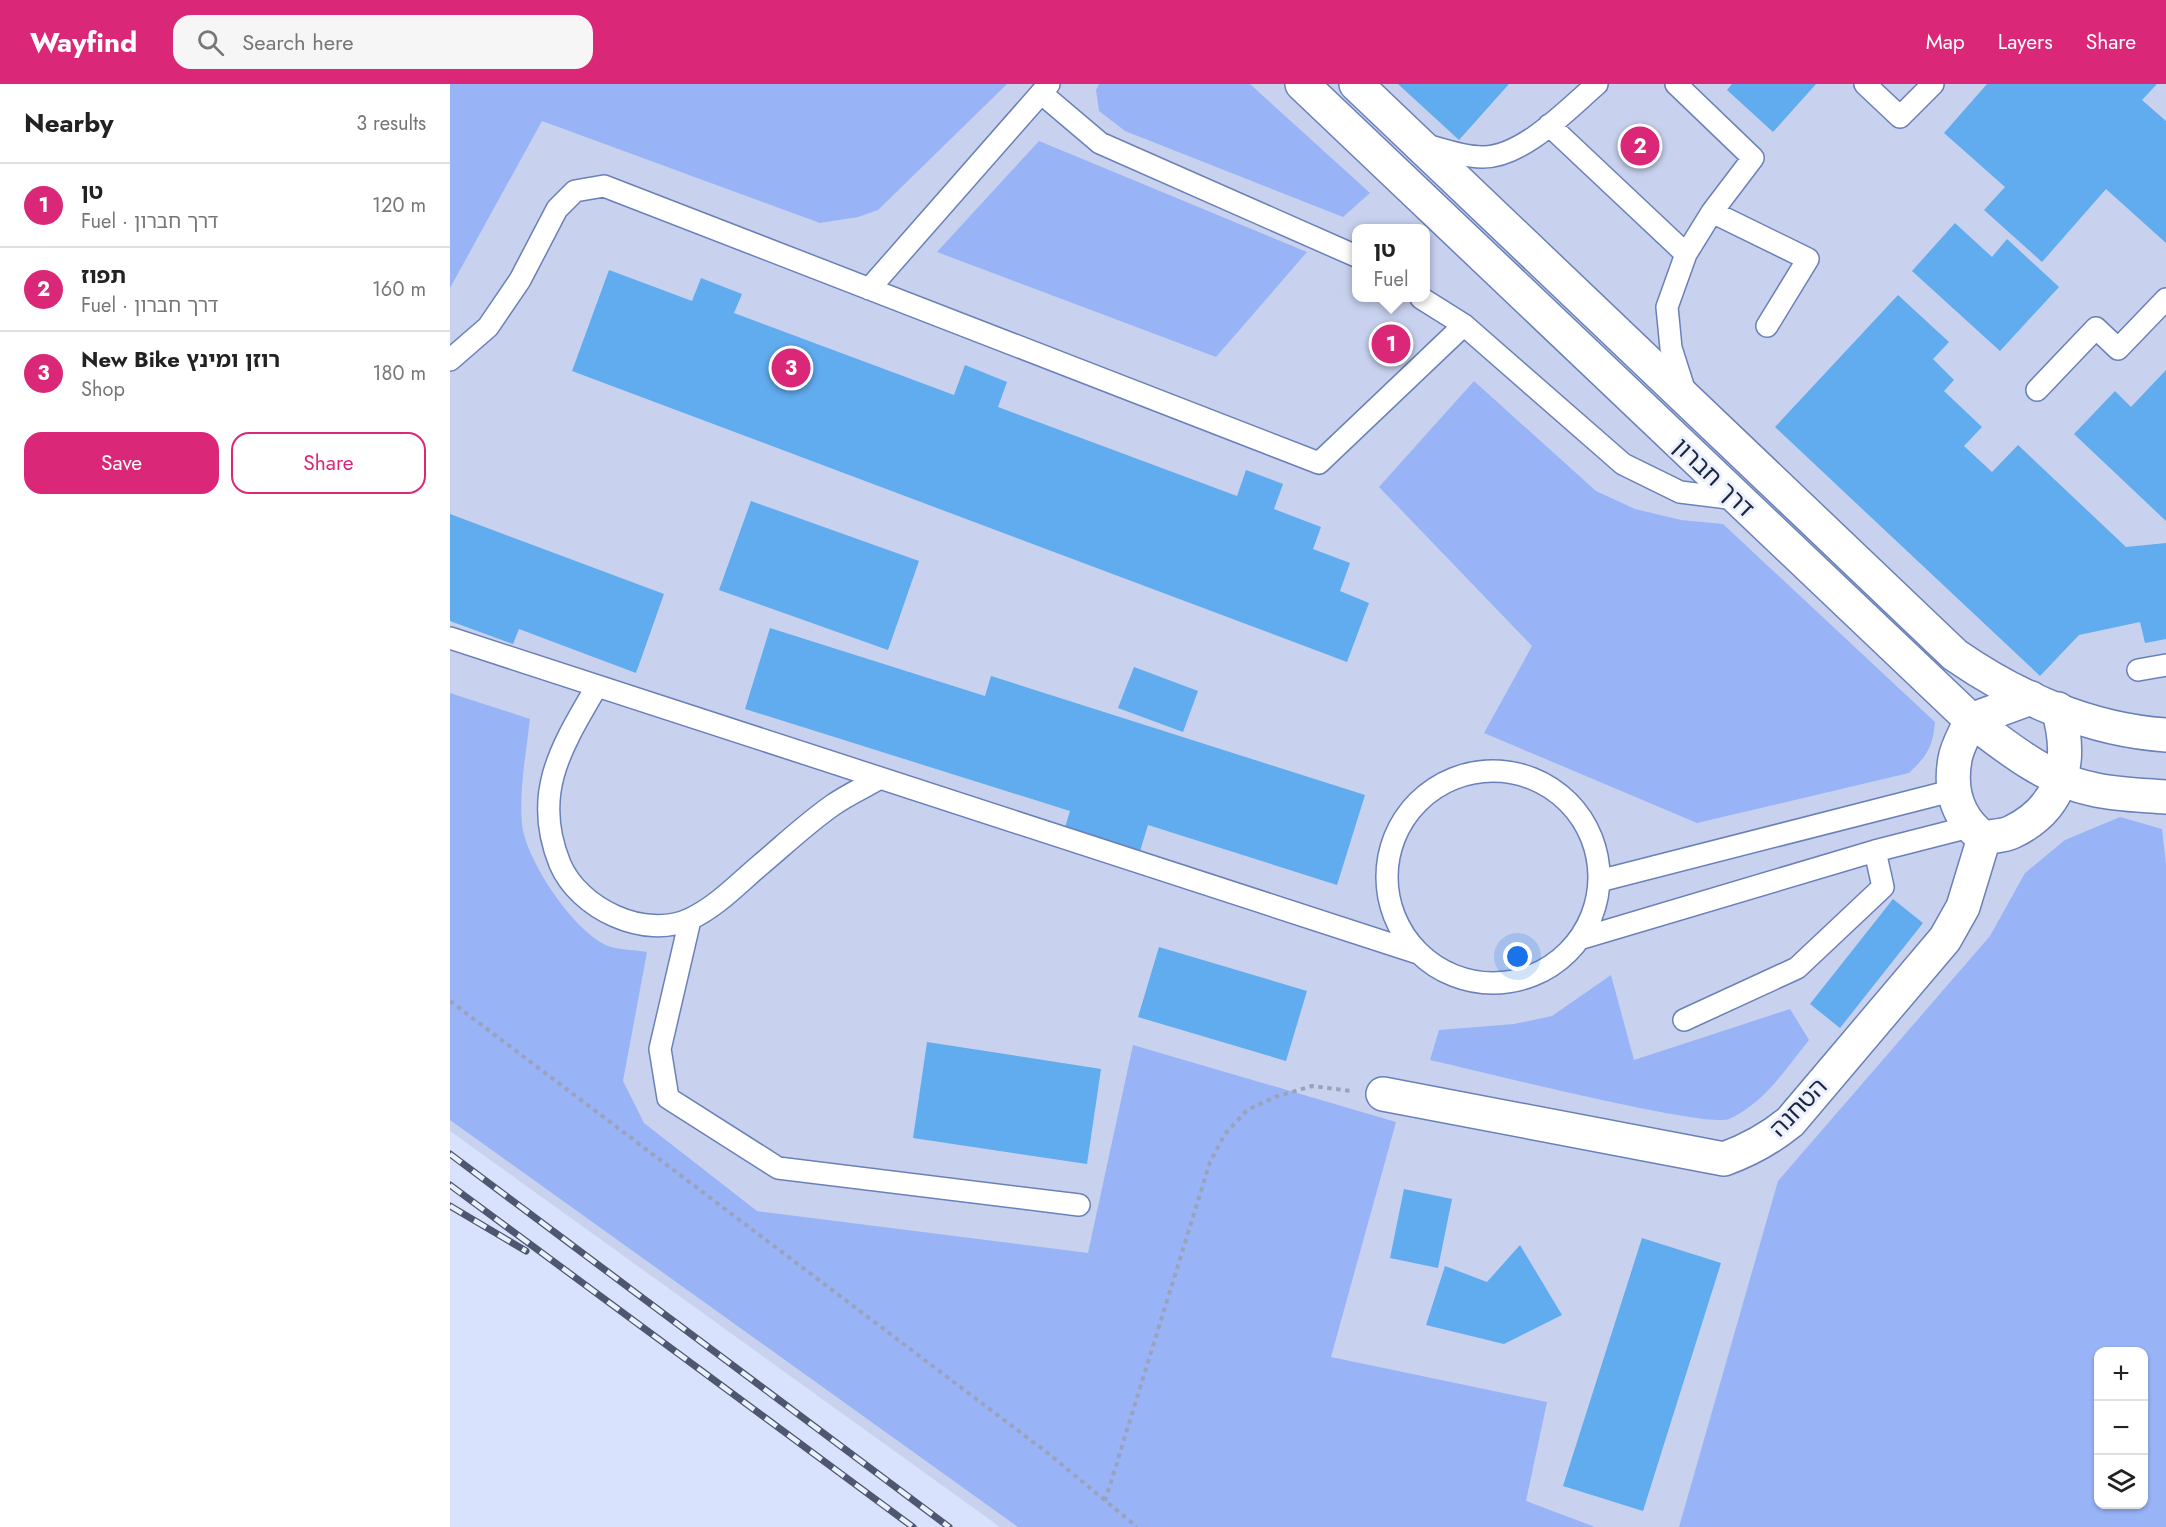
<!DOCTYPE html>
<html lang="en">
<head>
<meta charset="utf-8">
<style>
  body { margin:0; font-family:Jost,"Noto Sans Hebrew",sans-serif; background:#f6f6f6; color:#222 }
  .controls { position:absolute; right:18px; bottom:18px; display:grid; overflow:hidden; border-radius:12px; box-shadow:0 2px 4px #0004 }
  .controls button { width:54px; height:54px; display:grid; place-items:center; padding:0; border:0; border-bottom:2px solid #e0e0e0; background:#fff; color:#222; font:30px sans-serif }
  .you { position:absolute; left:1068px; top:873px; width:21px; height:21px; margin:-15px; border:4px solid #fff; border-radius:50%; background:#1a73e8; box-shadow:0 0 0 9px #1a73e833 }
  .badge { display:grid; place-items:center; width:39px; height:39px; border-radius:50%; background:#db2777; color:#fff; font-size:20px; font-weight:700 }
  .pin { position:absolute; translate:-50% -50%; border:3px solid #fff; box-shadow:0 2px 6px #0006 }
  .popup { position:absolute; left:902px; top:140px; width:78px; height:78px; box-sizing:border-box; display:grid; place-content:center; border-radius:12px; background:#fff; filter:drop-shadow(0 2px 4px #0005); font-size:20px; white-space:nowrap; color:#767676 }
  .popup b { font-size:22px; color:#222 }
  .popup::after { content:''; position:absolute; left:50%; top:100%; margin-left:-12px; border:12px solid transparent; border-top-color:#fff }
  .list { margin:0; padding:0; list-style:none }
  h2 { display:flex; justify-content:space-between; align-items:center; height:78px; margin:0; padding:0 24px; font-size:26px }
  h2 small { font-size:20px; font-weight:400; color:#767676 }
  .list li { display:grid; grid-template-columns:39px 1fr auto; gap:18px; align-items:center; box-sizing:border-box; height:84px; padding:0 24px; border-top:2px solid #e0e0e0 }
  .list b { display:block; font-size:22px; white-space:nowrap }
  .list p { margin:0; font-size:20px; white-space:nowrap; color:#767676 }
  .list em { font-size:20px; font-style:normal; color:#767676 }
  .actions { display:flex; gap:12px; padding:18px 24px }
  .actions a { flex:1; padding:14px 0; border:2px solid #db2777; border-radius:18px; text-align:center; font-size:21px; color:#db2777 }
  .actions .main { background:#db2777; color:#fff }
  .icon { flex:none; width:33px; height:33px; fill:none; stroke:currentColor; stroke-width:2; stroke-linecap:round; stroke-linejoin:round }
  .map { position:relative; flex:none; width:1716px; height:1443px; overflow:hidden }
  header { display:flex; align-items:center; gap:36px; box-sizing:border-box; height:84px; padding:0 30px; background:#db2777; color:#fff }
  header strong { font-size:28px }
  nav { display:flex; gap:33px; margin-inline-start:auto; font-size:21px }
  .search { width:420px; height:54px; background:#f6f6f6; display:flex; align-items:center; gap:15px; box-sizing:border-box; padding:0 21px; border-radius:18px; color:#767676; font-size:22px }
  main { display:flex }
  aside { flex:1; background:#fff }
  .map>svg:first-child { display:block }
</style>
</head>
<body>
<header>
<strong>Wayfind</strong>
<div class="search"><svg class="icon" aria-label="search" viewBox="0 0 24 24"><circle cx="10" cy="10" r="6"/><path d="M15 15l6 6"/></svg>Search here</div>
<nav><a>Map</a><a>Layers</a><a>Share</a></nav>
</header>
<main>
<aside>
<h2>Nearby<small>3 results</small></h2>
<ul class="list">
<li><span class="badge">1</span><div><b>טן</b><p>Fuel · דרך חברון</p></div><em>120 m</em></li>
<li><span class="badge">2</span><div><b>תפוז</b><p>Fuel · דרך חברון</p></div><em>160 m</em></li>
<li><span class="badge">3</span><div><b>New Bike רוזן ומינץ</b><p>Shop</p></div><em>180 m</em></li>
</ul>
<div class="actions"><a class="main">Save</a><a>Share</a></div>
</aside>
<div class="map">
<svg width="1716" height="1443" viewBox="0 0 1716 1443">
  <rect width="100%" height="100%" fill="#d8e2fc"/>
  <path fill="#c8d2ef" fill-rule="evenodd" d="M0,0H1716V1443H550L0,1047ZM906,144H976V214H906ZM1648,1268H1694V1420H1648Z"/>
  <path fill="#99b3f7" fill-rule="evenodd" d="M0,0H557L428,126L408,133L370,139L92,37L0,204Z
    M649,0H800L920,109L893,133L675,47L649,27L646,6Z
    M589,57L857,168L766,273L487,168Z
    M1024,297L1146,407L1185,425L1231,436L1273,440L1485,638C1483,663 1477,672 1459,689L1247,739L1034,649L1082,562L929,403Z
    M0,609L80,635C76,670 69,705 72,740C75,775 126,852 161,863C172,866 185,866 197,868L173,997L194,1039L307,1127L638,1169L683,961L946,1038L881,1273L1097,1318L1076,1417L1145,1443H568L0,1036Z
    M1670,733L1712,745L1716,781V1443H1229L1328,1097L1540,852L1575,789L1615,756ZM1648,1268H1694V1420H1648Z
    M1161,891L1184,976L1340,925L1359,956C1335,986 1315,1018 1279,1035C1257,1045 1021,985 980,976L989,946L1064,940L1102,932Z"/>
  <path fill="#61abef" d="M948,0H1059L1009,56Z
    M1282,0H1366L1323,48L1277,6Z
    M1537,0H1707L1692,16L1716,37V159L1656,105L1592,178L1534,126L1555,103L1494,49Z
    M1505,139L1542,173L1557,155L1609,203L1550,267L1462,187Z
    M159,186L242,217L251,194L292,210L284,229L504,311L515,281L557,298L548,323L787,412L796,386L833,400L824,425L871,443L863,465L900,479L890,507L919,519L897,578L122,287Z
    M1448,211L1499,258L1483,275L1504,296L1494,307L1532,343L1514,362L1542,388L1568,361L1676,463L1716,459V555L1695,559L1690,538L1629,551L1590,592L1325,343Z
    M1716,286V437L1624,350L1665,307L1681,323Z
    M301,417L469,477L438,566L269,506Z
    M0,430L214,510L186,589L69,545L63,560L0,537Z
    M320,544L535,612L541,592L915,711L887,801L698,741L687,777L612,753L620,727L295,625Z
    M684,583L748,607L733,648L668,624Z
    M1443,815L1473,839L1390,944L1360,920Z
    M709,863L857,907L836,977L688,933Z
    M477,958L651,985L637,1080L463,1054Z
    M954,1105L1002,1115L988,1184L940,1174Z
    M1192,1154L1271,1179L1193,1427L1113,1402Z
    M1070,1161L1112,1231L1054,1260L976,1241L995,1182L1037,1198Z"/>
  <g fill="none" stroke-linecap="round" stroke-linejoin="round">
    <g stroke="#6a80b9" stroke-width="24">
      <path id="service" d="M1226,0L1303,74L1262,128L1236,170L1217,223L1221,264L1236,311
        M1415,0L1450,33L1483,0
        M591,9L650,59L906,172
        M1099,41L1236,170
        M973,60C991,65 1013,73 1032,73C1072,74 1118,25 1147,0
        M1262,128L1358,175L1317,242
        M419,205L599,0
        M971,214L1014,241L1173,380L1230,408L1286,415
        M0,276L38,243L70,196L107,125L125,107L154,102L869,379L1014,241
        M1587,306L1646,244L1668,265L1716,215
        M0,554L968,869
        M1688,586L1716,581
        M147,602C112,662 81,709 110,780C129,825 195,856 240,835C266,823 288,800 309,782C333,762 357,739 383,721C397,711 415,703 430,694
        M937 793a106 106 0 1 1 212 0a106 106 0 1 1-212 0Z
        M1149,797L1505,706
        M240,836L210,965L218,1014L328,1084L629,1121
        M1129,855L1425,767
        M1234,936L1347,884L1433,803L1425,767L1519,743"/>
    </g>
    <g stroke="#6a80b9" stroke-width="36">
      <path id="minor" d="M1581,614L1521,636C1516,648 1507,662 1505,675C1499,708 1508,735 1534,754C1543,752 1554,752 1562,748C1614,723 1623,676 1608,625
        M933,1010L1274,1075C1299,1066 1319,1055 1340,1038L1495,855L1513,823L1534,754"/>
    </g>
    <g stroke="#6a80b9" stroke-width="36">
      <path id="tertiary" d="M852,0L1521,636C1556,663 1597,696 1642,705C1666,711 1692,711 1716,713
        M906,0L1505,571C1567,614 1640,646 1716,651"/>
    </g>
    <path stroke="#9aa3bd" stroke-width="4" stroke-dasharray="4.5 4.5" stroke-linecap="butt" d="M0,917L599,1370L687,1443
      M655,1417L760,1078L775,1050L797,1026L825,1013L862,1002L901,1007"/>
    <use href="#service" stroke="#fff" stroke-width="21"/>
    <use href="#minor" stroke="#fff" stroke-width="33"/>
    <use href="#tertiary" stroke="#fff" stroke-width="33"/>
    <g stroke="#4e576f" stroke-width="7">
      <path id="rail" d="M0,1070L499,1443
        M0,1101L463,1443
        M0,1122L76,1167"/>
    </g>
    <use href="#rail" stroke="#eaf0fd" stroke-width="4.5" stroke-dasharray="14" stroke-linecap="butt"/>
  </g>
  <g text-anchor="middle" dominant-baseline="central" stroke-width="6" stroke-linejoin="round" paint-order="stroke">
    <g font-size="24" fill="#1d253d" stroke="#eaf0fd">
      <text transform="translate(1264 393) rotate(44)">דרך חברון</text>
      <text transform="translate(1348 1023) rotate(-46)">הטחנה</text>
    </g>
  </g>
</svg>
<div class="controls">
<button>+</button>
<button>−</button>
<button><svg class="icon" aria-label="layers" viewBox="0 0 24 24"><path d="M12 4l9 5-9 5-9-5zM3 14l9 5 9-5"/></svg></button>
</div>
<div class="you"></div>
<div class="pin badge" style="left:941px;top:260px">1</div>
<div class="popup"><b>טן</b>Fuel</div>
<div class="pin badge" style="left:1190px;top:62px">2</div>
<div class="pin badge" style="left:341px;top:284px">3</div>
</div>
</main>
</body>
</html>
